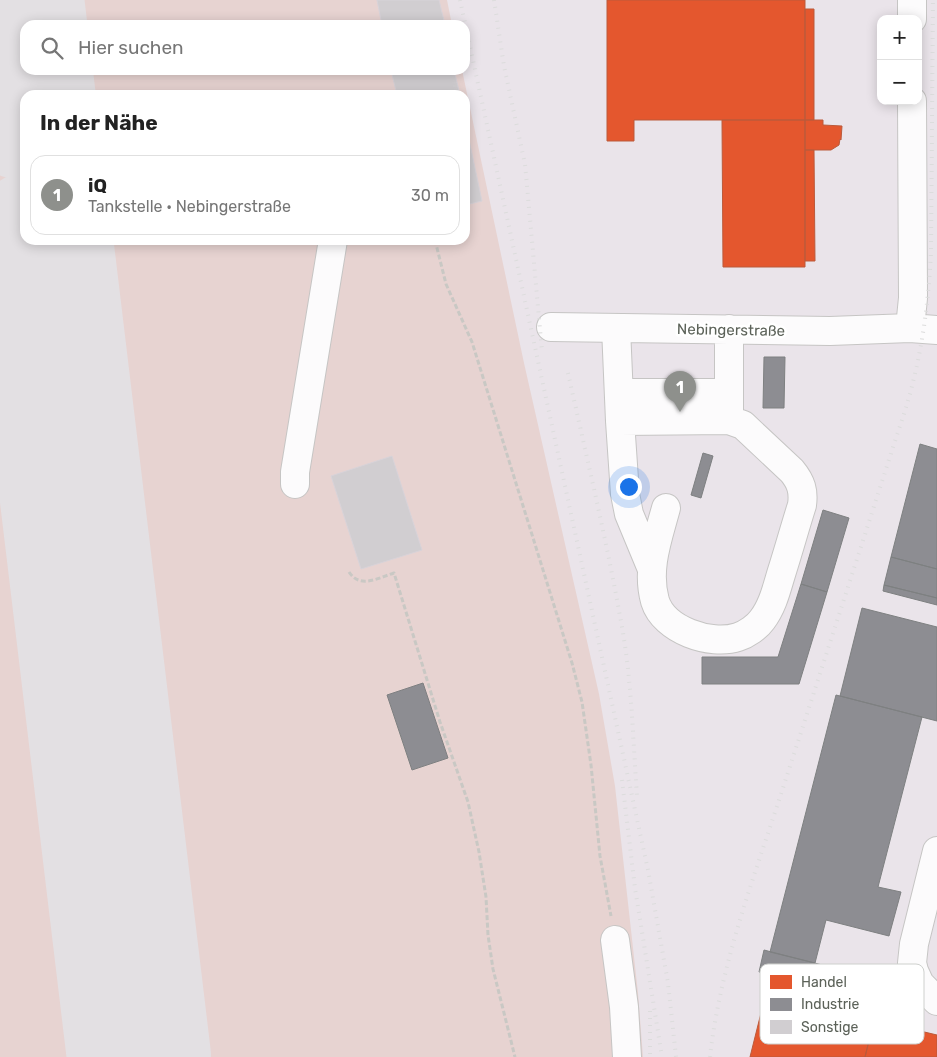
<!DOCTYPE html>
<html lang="de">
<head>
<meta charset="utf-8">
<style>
  body { margin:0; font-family:Rubik,sans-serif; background:#f6f6f6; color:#222 }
  .controls { position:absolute; right:15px; top:15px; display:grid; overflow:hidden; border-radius:10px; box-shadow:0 2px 12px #0003 }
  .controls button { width:45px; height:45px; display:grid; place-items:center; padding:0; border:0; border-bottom:1px solid #e0e0e0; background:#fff; color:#222; font:25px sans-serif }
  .you { position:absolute; left:628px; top:486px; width:18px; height:18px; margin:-12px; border:4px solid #fff; border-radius:50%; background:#1a73e8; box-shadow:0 0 0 8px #1a73e833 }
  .badge { display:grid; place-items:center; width:32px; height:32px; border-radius:50%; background:#8e908c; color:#fff; font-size:16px; font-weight:700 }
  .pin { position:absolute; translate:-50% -41px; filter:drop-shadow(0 1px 2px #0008) }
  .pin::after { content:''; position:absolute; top:26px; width:18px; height:15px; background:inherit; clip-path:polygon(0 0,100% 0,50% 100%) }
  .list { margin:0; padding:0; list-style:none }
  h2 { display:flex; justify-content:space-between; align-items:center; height:65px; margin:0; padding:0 20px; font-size:21px }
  h2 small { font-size:16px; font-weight:400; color:#767676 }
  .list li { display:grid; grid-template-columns:32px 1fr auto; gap:15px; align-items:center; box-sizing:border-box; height:80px; margin:0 10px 10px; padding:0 10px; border:1px solid #e0e0e0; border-radius:15px }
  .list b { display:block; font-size:19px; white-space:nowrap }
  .list p { margin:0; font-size:16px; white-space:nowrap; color:#767676 }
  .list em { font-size:16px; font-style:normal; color:#767676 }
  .icon { flex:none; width:28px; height:28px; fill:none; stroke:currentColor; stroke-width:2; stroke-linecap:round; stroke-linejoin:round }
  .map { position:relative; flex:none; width:937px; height:1057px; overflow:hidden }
  .search { position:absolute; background:#fff; box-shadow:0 2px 12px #0003; left:20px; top:20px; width:450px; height:55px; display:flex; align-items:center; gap:12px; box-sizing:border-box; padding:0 18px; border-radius:15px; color:#767676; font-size:19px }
  .panel { position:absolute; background:#fff; box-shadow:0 2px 12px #0003; left:20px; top:90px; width:450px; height:155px; border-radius:15px }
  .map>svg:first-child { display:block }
</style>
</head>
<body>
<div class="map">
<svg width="937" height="1057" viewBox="0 0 937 1057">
  <rect width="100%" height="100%" fill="#eae4ea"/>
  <path fill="#e7d3d1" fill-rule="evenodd" d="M0,0H447L452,25H25V70H462L524,363L599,694L615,786L638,993L643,1057H0ZM25,95H465V240H25Z"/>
  <path fill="#e4572e" stroke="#bb5a3b" d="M607,0H805V120H634V141H607Z
    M805,9H814V120H805Z
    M722,120H805V267H723Z
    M805,120H823V125L842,126L841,140L840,139L839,145L831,150H805Z
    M805,150H814L815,261H805Z
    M766,993L874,1020L865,1057H750Z
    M874,1020L937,1035V1057H865Z"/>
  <path fill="#8d8d92" stroke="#7e8081" d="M764,357H785L784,408H763Z
    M920,444L937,449V569L891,557Z
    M703,453L713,456L701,498L691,495Z
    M823,510L849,518L827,592L801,584Z
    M891,557L937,569V598L884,585Z
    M801,584L827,592L799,684H702V657H778Z
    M884,585L937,598V605L883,591Z
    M862,608L937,627V721L840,696Z
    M423,683L448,758L412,770L387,695Z
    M836,695L922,717L878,887L901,892L889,936L826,920L815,963L770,952Z
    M764,950L834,968L829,990L759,972Z"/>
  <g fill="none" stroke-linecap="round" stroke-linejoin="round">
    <path stroke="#e3e0e3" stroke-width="144" d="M12,0L25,108
      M41,240L139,1057"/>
  </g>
  <path fill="#d1ced1" stroke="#d8d3d9" d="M377,0H439L445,25H382Z
    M391,70H454L460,95H397Z
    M465,121L482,201L465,205Z
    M392,456L422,550L361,569L331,476Z"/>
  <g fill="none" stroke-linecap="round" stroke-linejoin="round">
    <g stroke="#c6c5c4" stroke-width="30">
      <path id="minor" d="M912,19V0
        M551,327L830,331L910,328L937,330
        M616,328L620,421L729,420V329
        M910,328L913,298L912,101
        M619,393H729
        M620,421L625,494L629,514L651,567
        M295,484V472L333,240
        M666,508C658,538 646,569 655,601C664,630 710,646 738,637C747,634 757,627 762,620C773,606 777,587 782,571C789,549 795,527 802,505C804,491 801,482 792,471L743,425L729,420
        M937,851L914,944L912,963L914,971L920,984L937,1001
        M615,940L624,1007L627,1057"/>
    </g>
    <path stroke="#c9c8c4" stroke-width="3" stroke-dasharray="5 2.5" stroke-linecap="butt" d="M435,240L446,284L472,342L572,663L582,702L591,765L600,856L611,916
      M349,572C360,589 378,578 394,573L440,722L468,802L479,852L486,897L488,935L493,969L515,1057"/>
    <use href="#minor" stroke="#fcfbfc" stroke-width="28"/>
    <path stroke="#dcdcdc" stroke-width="4" stroke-dasharray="1 6" stroke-linecap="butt" d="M460,0L648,870L668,983L676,1057
      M494,0L504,66L525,164L542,351
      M568,373C587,459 608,546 623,633C632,687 633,741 637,796
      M622,780L635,888L662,1057
      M650,1011V1057
      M710,1057C720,967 753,880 781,794C819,677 857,559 895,441C902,420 909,400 914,378C924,337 929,294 931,252L933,0"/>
  </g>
  <g text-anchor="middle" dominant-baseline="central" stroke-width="5" stroke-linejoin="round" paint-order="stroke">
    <g font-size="15" fill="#5c6259" stroke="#fff">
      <text transform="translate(731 330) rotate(1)">Nebingerstraße</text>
    </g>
  </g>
  <rect x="760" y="964" width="164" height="80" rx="8" fill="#fff" stroke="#ced0cd" stroke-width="1"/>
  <rect x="770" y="975" width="22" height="14" fill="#e4572e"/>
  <rect x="770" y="998" width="22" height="13" fill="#8d8d92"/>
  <rect x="770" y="1020" width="22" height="14" fill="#d1ced1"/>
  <g font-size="14" fill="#5c6259">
    <text x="801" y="987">Handel</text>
    <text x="801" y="1009">Industrie</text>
    <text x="801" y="1032">Sonstige</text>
  </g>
</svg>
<div class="controls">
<button>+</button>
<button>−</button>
</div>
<div class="you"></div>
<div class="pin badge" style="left:680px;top:412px">1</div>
<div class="search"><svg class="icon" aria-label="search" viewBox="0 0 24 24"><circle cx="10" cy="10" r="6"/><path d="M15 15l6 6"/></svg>Hier suchen</div>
<section class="panel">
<h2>In der Nähe<small></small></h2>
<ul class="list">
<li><span class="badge">1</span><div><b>iQ</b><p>Tankstelle · Nebingerstraße</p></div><em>30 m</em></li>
</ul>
</section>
</div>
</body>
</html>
